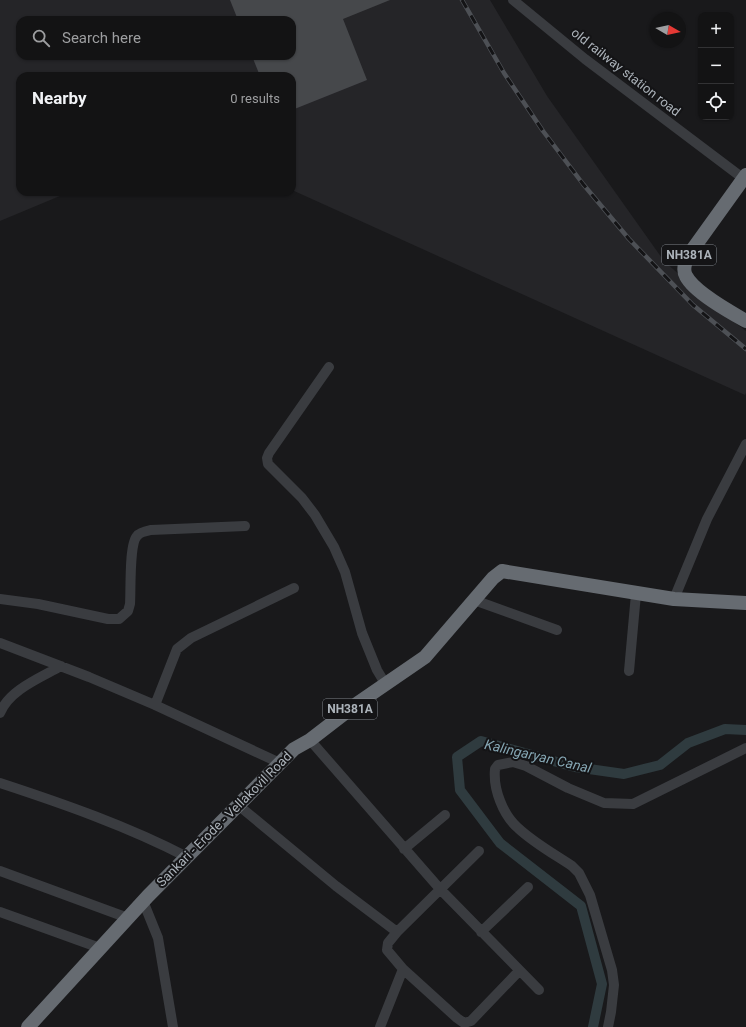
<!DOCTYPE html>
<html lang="en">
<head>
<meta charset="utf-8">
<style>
  body { margin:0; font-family:Roboto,sans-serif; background:#1c1c1d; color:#f1f3f6 }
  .controls { position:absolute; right:12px; top:12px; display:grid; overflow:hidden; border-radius:8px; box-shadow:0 1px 3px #0004 }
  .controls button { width:36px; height:36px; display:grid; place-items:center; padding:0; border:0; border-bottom:1px solid #323234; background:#131314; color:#f1f3f6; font:20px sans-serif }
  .compass { position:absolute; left:650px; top:12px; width:36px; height:36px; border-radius:50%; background:#131314; box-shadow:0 1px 3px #0004; rotate:99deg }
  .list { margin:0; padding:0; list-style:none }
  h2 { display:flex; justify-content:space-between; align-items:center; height:52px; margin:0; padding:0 16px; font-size:17px }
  h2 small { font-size:13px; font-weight:400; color:#9d9ea0 }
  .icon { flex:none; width:22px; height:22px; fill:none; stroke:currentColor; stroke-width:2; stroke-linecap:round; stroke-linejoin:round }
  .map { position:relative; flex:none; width:746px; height:1027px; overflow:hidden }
  .search { position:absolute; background:#131314; box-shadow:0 1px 3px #0004; left:16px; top:16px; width:280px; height:44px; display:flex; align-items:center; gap:10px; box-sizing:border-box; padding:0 14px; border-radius:12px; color:#9d9ea0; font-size:15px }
  .panel { position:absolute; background:#131314; box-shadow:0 1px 3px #0004; left:16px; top:72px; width:280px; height:124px; border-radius:12px }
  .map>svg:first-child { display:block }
</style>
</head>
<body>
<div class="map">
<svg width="746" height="1027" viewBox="0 0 746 1027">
  <rect width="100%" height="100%" fill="#19191b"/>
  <path fill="#252528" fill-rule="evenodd" d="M0,0H490L547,96L664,261L720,311L746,331V393L745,395L292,190V76H20V192H74L67,193L0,221ZM20,20H292V56H20Z"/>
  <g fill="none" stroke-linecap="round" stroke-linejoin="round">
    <path stroke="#2f3b3f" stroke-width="10" d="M593,1027L602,984L581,906L500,843L460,790L457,757L481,741L575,767L624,774L660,765L688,743L725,729L746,730"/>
  </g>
  <path fill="#46484b" d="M230,0H390L343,19L367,80L292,110V76H260L252,56H292V20H238Z"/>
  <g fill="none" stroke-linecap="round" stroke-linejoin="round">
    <path stroke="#3a3c40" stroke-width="10" d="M513,0L585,59L744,179
      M329,367L269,453L267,458L268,464L302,498L315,515L334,547L345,572L362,633L377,670L386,685
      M0,599L38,604L108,619H119L128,611L130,604C131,590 129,544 137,536C140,532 146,531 151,530L245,526
      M674,599L707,519L746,444
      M474,600L557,630
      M0,643L89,677L155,705L280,763
      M629,671L636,594
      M155,705L177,649L191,638L294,588
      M0,713C9,690 40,678 61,666
      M310,740L440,889L539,990
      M0,783C64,804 127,826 187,857
      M238,805L336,886L397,932
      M404,849L445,815
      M479,851L397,932L388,943L387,950L403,969L457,1018L464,1023L471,1021L519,971
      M0,871L128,918
      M143,901L158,938L173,1027
      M0,912L100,948
      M481,932L528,887
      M380,1027L403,969
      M608,1027L611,1012L614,985L612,970L590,895L579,873L572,866C554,854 534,843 518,828C503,815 493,789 495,769L498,765L513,762L526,766L568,788L604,803L633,804L746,748"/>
    <path stroke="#666b71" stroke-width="14" d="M746,175L690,253C686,259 682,269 686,276C694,292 730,312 746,321
      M28,1027L148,896L294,749L310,740L358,703L425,657L493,578L502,571L674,599L746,603"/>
    <g stroke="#4d5055" stroke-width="4.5">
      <path id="rail" d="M462,0L504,73L543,131L583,184L629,239L693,305L746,349"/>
    </g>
    <use href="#rail" stroke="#141416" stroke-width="3" stroke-dasharray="9" stroke-linecap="butt"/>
  </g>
  <g text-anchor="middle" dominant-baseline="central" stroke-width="4" stroke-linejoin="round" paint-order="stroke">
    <g fill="#141416" stroke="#7e8389" stroke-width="1">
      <rect x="662" y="245" width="54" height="20" rx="3"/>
      <rect x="323" y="699" width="54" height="20" rx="3"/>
    </g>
    <g font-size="12" font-weight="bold" fill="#acb3ba">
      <text x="689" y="255">NH381A</text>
      <text x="350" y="709">NH381A</text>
    </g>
    <g font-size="13" fill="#acb3ba" stroke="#141416">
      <text transform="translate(626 72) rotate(38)">old railway station road</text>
      <text transform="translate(224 819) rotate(-45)">Sankari - Erode - Vellakovil Road</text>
    </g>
    <g font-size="14" font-style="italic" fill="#85a6b3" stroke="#141416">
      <text transform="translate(538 756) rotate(13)">Kalingaryan Canal</text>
    </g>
  </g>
</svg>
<div class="controls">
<button>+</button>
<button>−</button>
<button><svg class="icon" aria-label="locate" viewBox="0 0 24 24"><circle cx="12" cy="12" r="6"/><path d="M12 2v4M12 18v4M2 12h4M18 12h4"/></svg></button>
</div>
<svg class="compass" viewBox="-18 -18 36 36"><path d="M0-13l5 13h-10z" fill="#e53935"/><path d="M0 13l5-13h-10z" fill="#9d9ea0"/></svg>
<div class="search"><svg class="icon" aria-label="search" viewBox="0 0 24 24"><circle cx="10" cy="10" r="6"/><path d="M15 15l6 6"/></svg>Search here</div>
<section class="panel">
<h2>Nearby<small>0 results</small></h2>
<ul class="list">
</ul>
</section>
</div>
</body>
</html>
